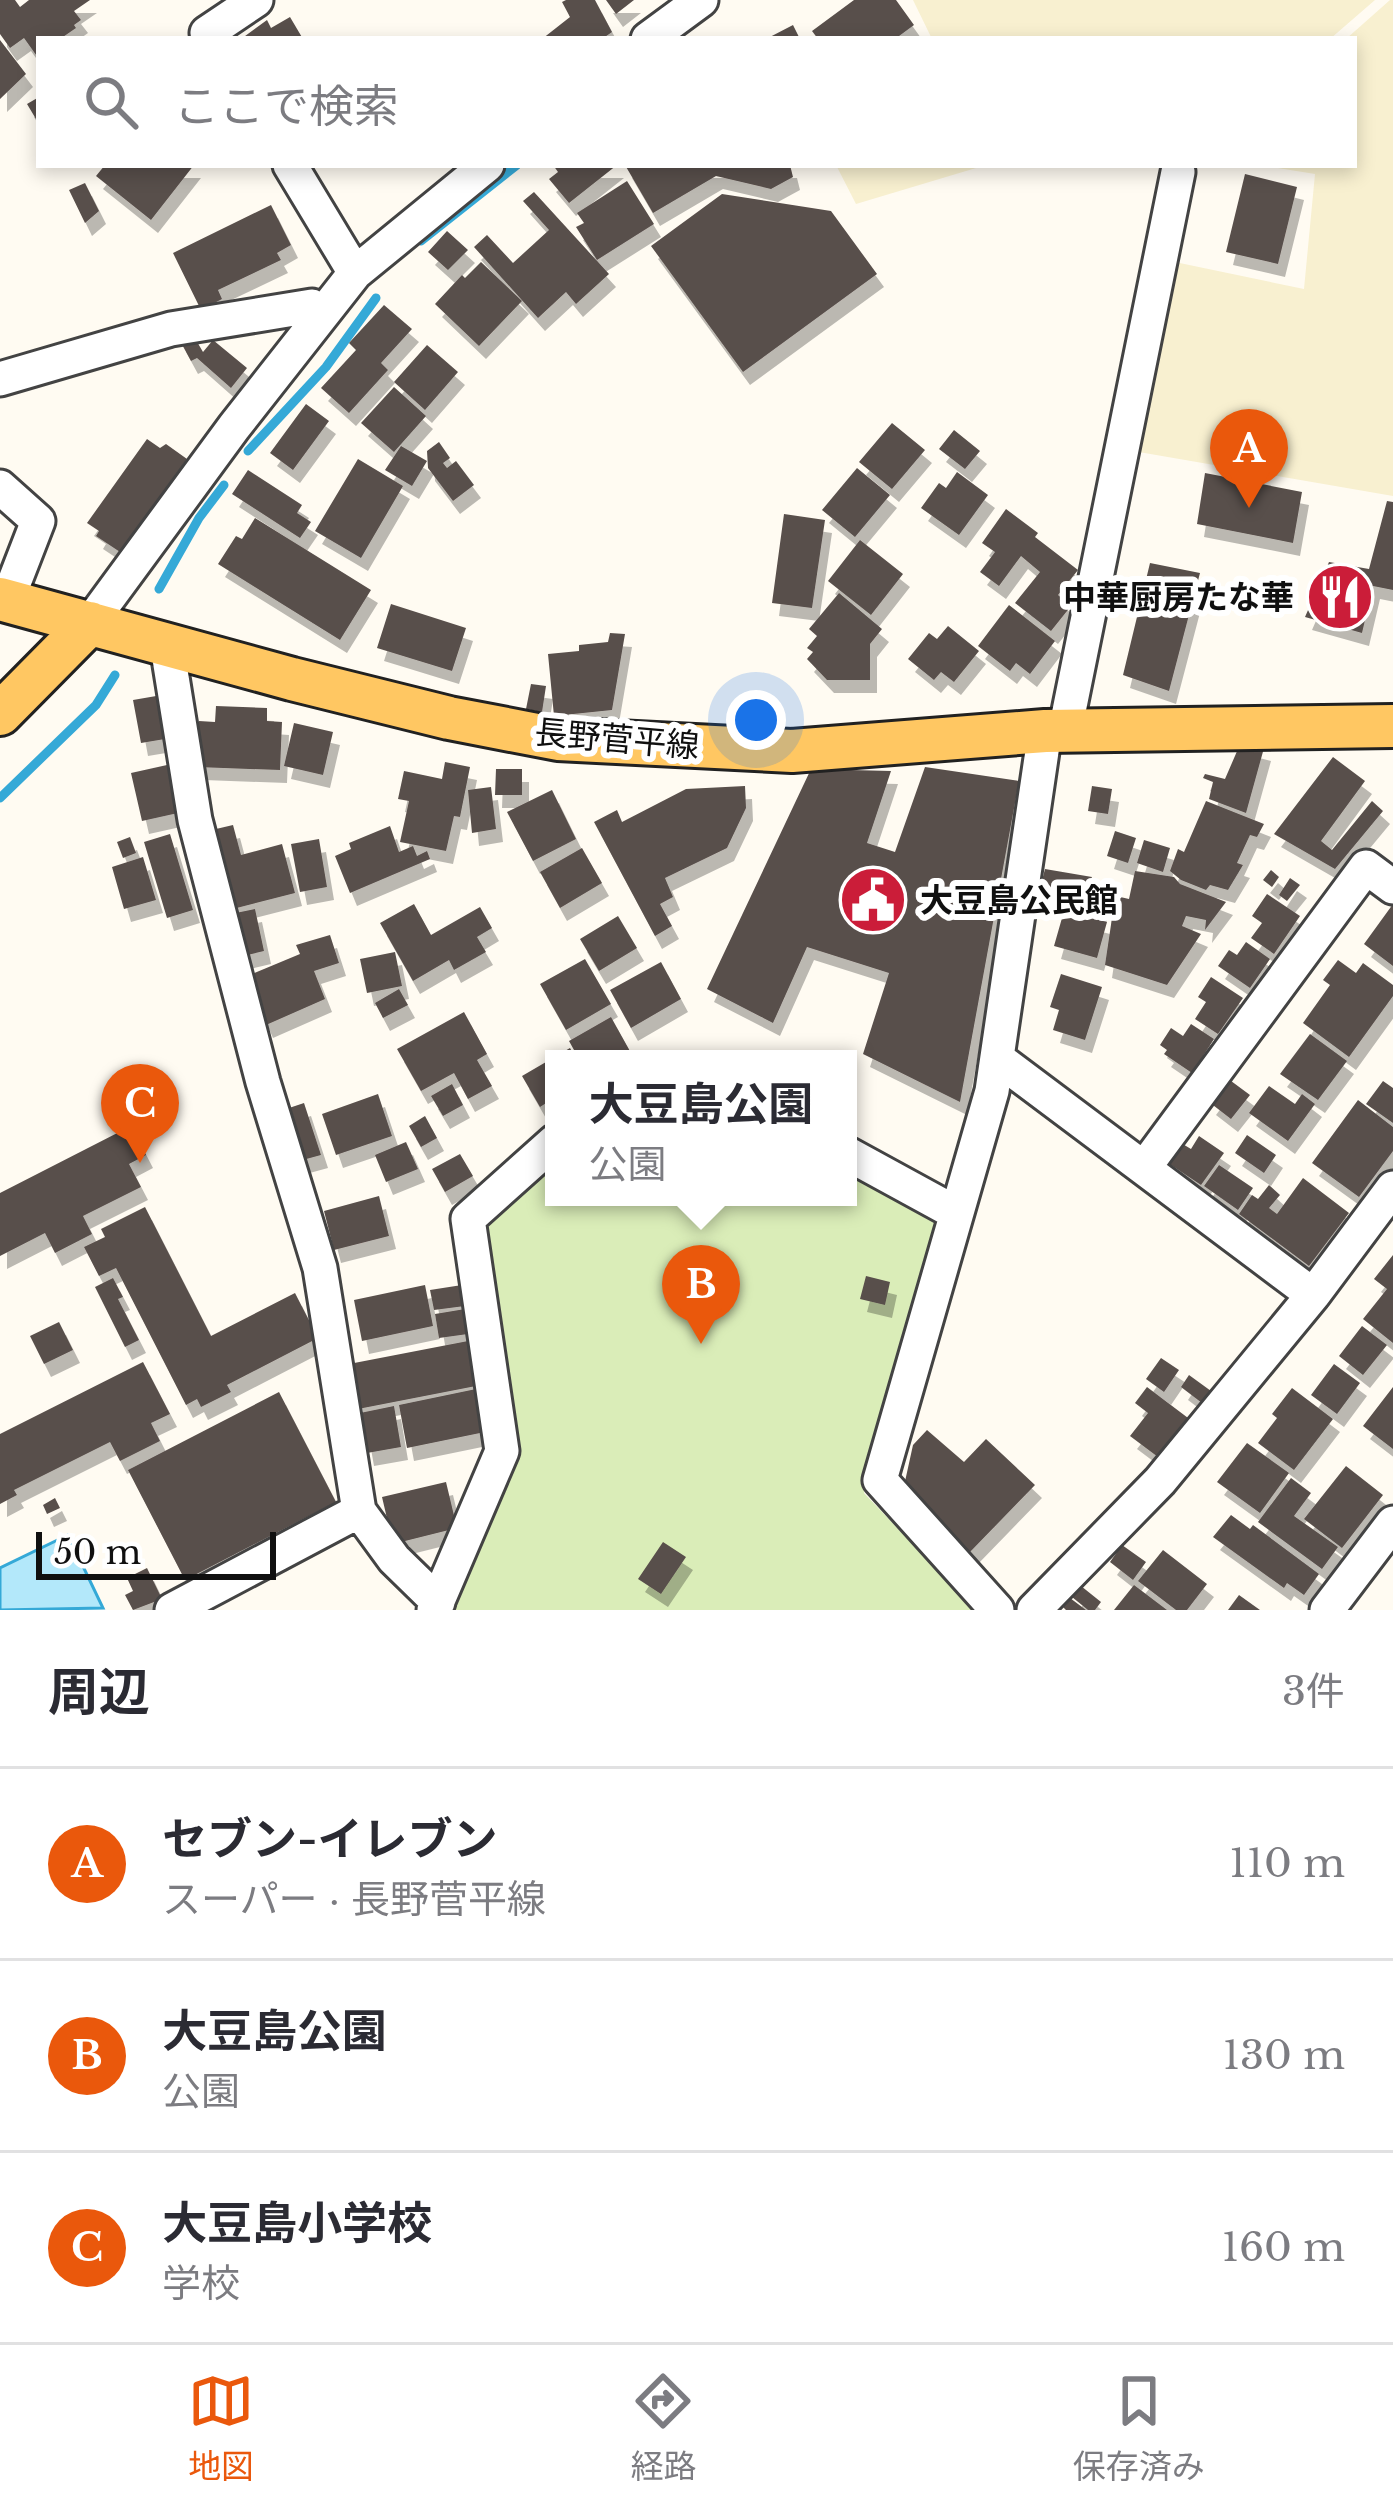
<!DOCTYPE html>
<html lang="ja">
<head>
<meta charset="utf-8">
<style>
  body { margin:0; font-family:"Libre Baskerville","Noto Sans JP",serif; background:#f7f7f7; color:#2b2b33 }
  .scale { position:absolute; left:36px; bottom:30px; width:240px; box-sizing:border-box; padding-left:12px; border:6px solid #101010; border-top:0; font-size:33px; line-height:42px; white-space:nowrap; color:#101010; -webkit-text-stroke:9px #fff; paint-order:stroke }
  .you { position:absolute; left:756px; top:720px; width:42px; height:42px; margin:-30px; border:9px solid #fff; border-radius:50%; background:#1a73e8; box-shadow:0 0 0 18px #1a73e833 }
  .badge { display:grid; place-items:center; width:78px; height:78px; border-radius:50%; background:#ea580c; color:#fff; font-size:39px; font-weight:700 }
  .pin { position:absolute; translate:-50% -99px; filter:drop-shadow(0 3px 6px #0008) }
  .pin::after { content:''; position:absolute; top:63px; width:42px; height:36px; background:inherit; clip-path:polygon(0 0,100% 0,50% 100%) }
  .popup { position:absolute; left:545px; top:1050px; width:312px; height:156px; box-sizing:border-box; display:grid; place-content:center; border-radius:0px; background:#fff; filter:drop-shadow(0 3px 9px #0005); font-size:39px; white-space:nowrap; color:#7c7c81 }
  .popup b { font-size:45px; color:#2b2b33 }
  .popup::after { content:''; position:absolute; left:50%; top:100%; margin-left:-24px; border:24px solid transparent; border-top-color:#fff }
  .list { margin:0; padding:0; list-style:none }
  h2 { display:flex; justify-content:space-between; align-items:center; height:156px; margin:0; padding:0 48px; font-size:51px }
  h2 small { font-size:39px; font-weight:400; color:#7c7c81 }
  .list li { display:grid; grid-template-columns:78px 1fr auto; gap:36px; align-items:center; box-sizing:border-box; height:192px; padding:0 48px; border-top:3px solid #e1e1e2 }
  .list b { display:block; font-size:45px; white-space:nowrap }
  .list p { margin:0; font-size:39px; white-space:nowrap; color:#7c7c81 }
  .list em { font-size:39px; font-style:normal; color:#7c7c81 }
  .icon { flex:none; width:66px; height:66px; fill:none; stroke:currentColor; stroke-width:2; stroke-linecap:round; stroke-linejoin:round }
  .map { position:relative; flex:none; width:1393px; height:1610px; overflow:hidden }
  .search { position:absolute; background:#fff; box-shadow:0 6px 18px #0003; left:36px; right:36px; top:36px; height:132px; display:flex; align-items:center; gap:30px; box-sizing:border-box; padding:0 42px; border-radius:0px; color:#7c7c81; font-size:45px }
  .sheet { height:732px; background:#fff }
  nav { display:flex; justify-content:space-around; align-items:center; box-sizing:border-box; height:168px; border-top:3px solid #e1e1e2; background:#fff; font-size:33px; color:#7c7c81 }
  nav a { display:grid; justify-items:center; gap:6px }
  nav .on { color:#ea580c }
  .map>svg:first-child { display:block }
</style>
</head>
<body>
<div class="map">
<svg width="1393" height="1610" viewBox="0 0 1393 1610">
  <defs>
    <filter id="shadow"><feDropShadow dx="7" dy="13" stdDeviation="0" flood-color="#0004"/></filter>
  </defs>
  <rect width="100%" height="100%" fill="#fffbf2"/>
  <path fill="#f8f0d0" d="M913,0H1375L1330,39H932Z
    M1390,0H1393V496L1133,451L1170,261L1304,289L1315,174L1260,165H1354V39H1346Z
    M836,165H986L856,204Z"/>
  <path fill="#daedb8" d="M554,1155V1197H848V1168L941,1219L864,1493L975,1610H447L511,1449L482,1226Z"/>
  <path fill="#b3e8fa" stroke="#35a9d7" stroke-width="3" d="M68,1535L103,1608L0,1610V1568Z"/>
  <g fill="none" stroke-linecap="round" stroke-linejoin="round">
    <path stroke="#35a9d7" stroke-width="9" d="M421,241L517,165
      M248,451L326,367L376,298
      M159,589L199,518L224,485
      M0,798L96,705L115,675"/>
  </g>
  <path fill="#594f4b" filter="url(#shadow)" d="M0,0H15L20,7L29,0H90L74,11L81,20L74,25L76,28L60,39H39V59L24,38L10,48L0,34Z
    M566,0H595L612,32L602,39H542L570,17L562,2Z
    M606,0H634L616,14Z
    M854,0H896L914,25L895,39H818L812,31Z
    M290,17L303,39H241L267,20L271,28Z
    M793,25L800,39H766Z
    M0,40L26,74L0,99Z
    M39,97V124L27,104Z
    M105,165H194L151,220L96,176Z
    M553,165H617L569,203L549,179L558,172Z
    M625,165H790L793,177L771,189L716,176L653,213Z
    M1245,174L1297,187L1278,264L1226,252Z
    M627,181L654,224L597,260L576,227L584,223L577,213Z
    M85,183L99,211L85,223L69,190Z
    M534,192L609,274L576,304L566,292L538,318L474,247L487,235L513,263L549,230L523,201Z
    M722,194L831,211L877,274L743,372L651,246Z
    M271,205L291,245L277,253L281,260L218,290L222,299L201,310L173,253Z
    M447,231L468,250L448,270L428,252Z
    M481,262L522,301L479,346L435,304L462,275L465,278Z
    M384,305L412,329L381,363L388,370L349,413L321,388L356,350L349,343Z
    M185,336L190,344L196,340L203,352L213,340L247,368L231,388L197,358L191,361L179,339Z
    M427,345L458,372L425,410L394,382Z
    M394,387L426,416L394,452L361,423Z
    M306,404L329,421L293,470L270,453Z
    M892,423L925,450L892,489L859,462Z
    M954,430L980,451L965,469L939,449Z
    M147,439L160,448L166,444L187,459L120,552L96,536L99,531L87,523Z
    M439,442L450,458L443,463L447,468L456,461L474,485L453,501L428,468L427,451Z
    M401,446L427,461L412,486L385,470Z
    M358,459L403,486L361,558L315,531Z
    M857,468L890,495L855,537L822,510Z
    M248,470L302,505L297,513L311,522L300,538L232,494Z
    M957,472L988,495L959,535L921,508L939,483L946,488Z
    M1205,473L1302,492L1293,543L1197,524Z
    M1387,501L1393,502V590L1373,586L1362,633L1305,617L1329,562L1369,569Z
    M1006,509L1038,533L1035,537L1078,570L1058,595L1071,606L1051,631L1015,603L1040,572L1021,556L999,586L980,572L995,552L982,543Z
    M784,514L825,520L812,608L772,603Z
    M255,518L371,590L340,640L218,564L236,536L242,539Z
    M860,540L903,574L871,615L828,581Z
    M1150,563L1200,573L1169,691L1123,675Z
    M839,593L882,629L870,644V680H827L807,659L813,652L807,648L817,636L809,629Z
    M391,604L466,628L452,671L377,648Z
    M1009,605L1055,641L1030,674L1016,663L1010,671L978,646Z
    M948,626L979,651L954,682L941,672L934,680L908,659L929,633L937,639Z
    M610,633L625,634L612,710L554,716L548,654L579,651V645L608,642Z
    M531,684L546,686L542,712L526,709Z
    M162,695L171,738L141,743L133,700Z
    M216,706L267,708V721L282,722L280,770L197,767L199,721L215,722Z
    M294,723L333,732L323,775L284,766Z
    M1241,742L1264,748L1246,813L1209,799L1213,782L1203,778L1205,774L1225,779Z
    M1333,757L1365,781L1321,841L1332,850L1372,801L1383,811L1335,869L1274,834Z
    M445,762L470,767L460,817L454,816L446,851L400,842L409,801L398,799L404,771L442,779Z
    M167,765L178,813L142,821L131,773Z
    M925,767L1019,781L960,1102L863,1054L889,973L807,947L773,1023L707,989L811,769L891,771L867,843L895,852Z
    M496,769H522V795H495Z
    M745,786L746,808L727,848L665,878L673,897L660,904L672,926L655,936L594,822L617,810L622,822L686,789Z
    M1092,786L1112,789L1108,814L1088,811Z
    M491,787L496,829L472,833L468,790Z
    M552,790L576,839L533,861L507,812Z
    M1206,801L1264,824L1257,837L1250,835L1237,863L1243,865L1228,890L1210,885L1206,890L1181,880L1170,871L1178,849L1184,852Z
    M233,825L241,855L282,844L295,893L225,911L213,863L224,860L216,829Z
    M390,826L399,852L413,846L417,856L427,851L430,859L350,893L335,856L351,849L349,843Z
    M1115,831L1136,838L1128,863L1107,856Z
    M170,834L193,910L167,918L144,842Z
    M130,837L136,853L123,858L117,842Z
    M319,839L327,887L300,892L291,844Z
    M1144,840L1170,848L1163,872L1137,863Z
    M582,848L602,883L560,908L540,872Z
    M143,857L156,900L124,909L112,867Z
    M1045,869L1092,877L1090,882L1105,885L1099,911L1038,896Z
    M1271,870L1279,877L1272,887L1263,880Z
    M1135,871L1174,877L1180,884L1226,902L1205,930L1206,920L1186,916L1182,926L1201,934L1167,985L1105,965L1112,918L1104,913L1107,894L1129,899Z
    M1290,878L1300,885L1287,901L1279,895Z
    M1267,894L1300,916L1274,954L1251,938L1262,923L1252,916Z
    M414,904L431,935L480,907L492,928L477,937L486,952L454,970L449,960L413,981L380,923Z
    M1393,904V966L1364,944Z
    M255,909L264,951L235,958L226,915Z
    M1064,911L1107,922L1097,958L1054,946Z
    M618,916L637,948L599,971L580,939Z
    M330,935L339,963L314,971L325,999L266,1025L245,977L300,954L296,945Z
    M1246,942L1270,959L1250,988L1218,966L1229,950L1237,955Z
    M395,952L402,986L367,993L360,959Z
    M585,959L611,1004L566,1030L540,984Z
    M1338,960L1356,973L1363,963L1393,985V996L1349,1057L1303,1023L1330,985L1323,980Z
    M661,962L681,999L631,1028L610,990Z
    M1061,974L1102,987L1085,1040L1053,1030L1059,1010L1050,1007Z
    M1211,977L1243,998L1218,1034L1195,1019L1206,1002L1198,997Z
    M399,989L408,1005L383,1018L375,1003Z
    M464,1012L487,1054L477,1060L492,1086L468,1099L454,1073L421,1091L397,1049Z
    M611,1017L631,1053L621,1059H579L569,1041Z
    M1191,1024L1214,1039L1192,1073L1164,1054L1167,1050L1160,1045L1171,1028L1183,1036Z
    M1310,1034L1347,1061L1318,1100L1280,1074Z
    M570,1048L576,1059H554V1098L540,1107L522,1076Z
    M1227,1078L1250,1095L1231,1119L1209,1102Z
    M1383,1081L1393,1088V1123L1366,1104Z
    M452,1084L463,1105L443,1116L431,1096Z
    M1269,1086L1295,1104L1302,1094L1315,1104L1288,1141L1249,1113Z
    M378,1094L392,1136L336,1155L322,1114Z
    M1358,1100L1393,1127V1151L1359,1197L1312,1163Z
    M304,1103L321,1155L299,1161L283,1110Z
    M425,1116L437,1138L421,1147L409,1126Z
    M131,1126L146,1155L129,1164L141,1187L83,1216L92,1234L55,1253L45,1233L0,1256V1193Z
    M1247,1135L1276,1155L1264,1173L1235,1153Z
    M1199,1136L1224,1153L1201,1185L1168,1163L1181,1143L1191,1149Z
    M406,1142L418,1169L386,1182L375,1155Z
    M460,1154L473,1176L445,1192L432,1169Z
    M1219,1165L1253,1188L1238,1210L1204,1186Z
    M1303,1178L1349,1213L1309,1266L1239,1214L1252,1195L1258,1199L1269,1185L1280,1195L1269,1208L1277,1214Z
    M379,1196L389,1236L334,1250L324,1211Z
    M145,1207L211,1336L295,1293L318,1338L227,1385L231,1392L201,1407L197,1399L186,1405L116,1268L99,1276L84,1247L105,1237L101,1229Z
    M1393,1255V1343L1363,1319L1387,1289L1374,1279Z
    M866,1276L890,1282L885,1305L860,1299Z
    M113,1278L123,1297L118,1299L139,1340L125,1347L95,1287Z
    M425,1285L433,1326L362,1341L354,1300Z
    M462,1285L465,1306L434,1310L430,1290Z
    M465,1309L468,1334L439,1338L435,1314Z
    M59,1322L73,1350L44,1364L30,1336Z
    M1362,1326L1387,1345L1363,1375L1339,1356Z
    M468,1341L476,1386L358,1409L349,1364Z
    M1161,1358L1179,1370L1164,1392L1146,1379Z
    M143,1362L170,1414L151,1423L160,1441L120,1461L110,1442L14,1490L17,1495L0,1504V1434Z
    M1334,1364L1360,1383L1337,1414L1311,1395Z
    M1189,1375L1211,1391L1202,1403L1181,1387Z
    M1147,1387L1196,1424L1166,1463L1130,1436L1148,1413L1135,1403Z
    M1393,1387V1449L1363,1426Z
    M1292,1388L1333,1419L1294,1470L1258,1443L1277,1418L1272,1414Z
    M476,1389L485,1432L407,1448L399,1405Z
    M279,1392L336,1502L185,1580L128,1470Z
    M394,1406L401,1447L367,1453L360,1413Z
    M927,1430L964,1462L986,1439L1035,1485L970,1552L904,1486L913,1445Z
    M1247,1443L1289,1473L1260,1513L1217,1482Z
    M1346,1466L1383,1495L1342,1548L1304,1519Z
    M1291,1478L1311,1493L1294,1516L1338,1547L1322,1569L1258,1522Z
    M446,1482L457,1528L393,1544L382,1497Z
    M55,1498L60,1508L47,1514L43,1505Z
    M1231,1515L1250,1529L1253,1525L1319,1574L1304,1595L1287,1583L1284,1588L1213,1537Z
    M663,1542L686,1557L661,1594L638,1579Z
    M1122,1545L1146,1562L1133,1580L1110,1562Z
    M1163,1550L1207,1584L1187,1610H1176L1138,1581Z
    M147,1568L162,1599L133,1610L125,1595L133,1591L127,1578Z
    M1134,1585L1167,1610H1114Z
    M1081,1586L1101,1602L1095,1610H1088L1072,1597Z
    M1239,1595L1260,1610H1228Z
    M1070,1598L1086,1610H1066L1063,1607Z"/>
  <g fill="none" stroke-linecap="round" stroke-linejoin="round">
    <g stroke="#434343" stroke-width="39">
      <path id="minor" d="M211,39L207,33L256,0
        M648,39L701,0
        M290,165L355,273
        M0,379L171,329L312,306L322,313
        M0,487L38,521L7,601
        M90,623L234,427L355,273L487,165
        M167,646L195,820L263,1082L320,1268L359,1511L394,1559L438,1602
        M1065,731L1178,172
        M998,1059L1313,1295
        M848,1154L956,1213
        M1144,1168L1366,867L1393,887
        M172,1610L359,1511
        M434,1610L502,1451L468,1219L554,1142
        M997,1610L880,1480L992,1091L1045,731
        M1034,1610L1160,1481L1313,1295L1393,1188
        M1327,1610L1393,1523"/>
    </g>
    <g stroke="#212121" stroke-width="48">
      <path id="major" d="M0,599L292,679L449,718L558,739L792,751L1045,731L1393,726
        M0,714L90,623"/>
    </g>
    <use href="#minor" stroke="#fff" stroke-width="33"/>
    <use href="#major" stroke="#ffc762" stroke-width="42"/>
  </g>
  <defs>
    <g id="restaurant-disc" transform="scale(3.45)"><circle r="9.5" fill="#cb1d39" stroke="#fff"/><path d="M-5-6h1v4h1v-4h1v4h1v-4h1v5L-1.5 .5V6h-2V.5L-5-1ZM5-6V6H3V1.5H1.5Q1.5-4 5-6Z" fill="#fff"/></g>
    <g id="civic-disc" transform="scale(3.45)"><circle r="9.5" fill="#cb1d39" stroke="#fff"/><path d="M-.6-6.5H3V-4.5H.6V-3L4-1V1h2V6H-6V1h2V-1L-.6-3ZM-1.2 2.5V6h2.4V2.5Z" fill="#fff"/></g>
  </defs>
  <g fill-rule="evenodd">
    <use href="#restaurant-disc" x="1340" y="597"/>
    <use href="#civic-disc" x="873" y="900"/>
  </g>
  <g text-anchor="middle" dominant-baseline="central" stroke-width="12" stroke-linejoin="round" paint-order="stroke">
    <g font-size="33" font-weight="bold" fill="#101010" stroke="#fff" text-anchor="end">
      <text x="1294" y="597">中華厨房たな華</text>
      <text x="920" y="900" text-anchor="start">大豆島公民館</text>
    </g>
    <g font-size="33" fill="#101010" stroke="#fff">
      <text transform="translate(617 739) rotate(5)">長野菅平線</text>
    </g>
  </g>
</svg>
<div class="scale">50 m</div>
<div class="you"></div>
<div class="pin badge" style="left:1249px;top:508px">A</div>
<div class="pin badge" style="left:701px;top:1344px">B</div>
<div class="popup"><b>大豆島公園</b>公園</div>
<div class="pin badge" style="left:140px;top:1163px">C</div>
<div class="search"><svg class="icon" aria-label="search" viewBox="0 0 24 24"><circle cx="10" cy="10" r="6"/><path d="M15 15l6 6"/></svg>ここで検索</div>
</div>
<section class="sheet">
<h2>周辺<small>3件</small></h2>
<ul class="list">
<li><span class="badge">A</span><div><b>セブン-イレブン</b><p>スーパー · 長野菅平線</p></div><em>110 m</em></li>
<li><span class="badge">B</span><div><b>大豆島公園</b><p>公園</p></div><em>130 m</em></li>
<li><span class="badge">C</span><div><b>大豆島小学校</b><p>学校</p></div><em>160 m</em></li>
</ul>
</section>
<nav>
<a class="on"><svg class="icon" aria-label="map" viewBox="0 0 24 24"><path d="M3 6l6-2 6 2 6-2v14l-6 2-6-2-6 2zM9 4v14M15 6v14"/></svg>地図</a>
<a><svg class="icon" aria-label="directions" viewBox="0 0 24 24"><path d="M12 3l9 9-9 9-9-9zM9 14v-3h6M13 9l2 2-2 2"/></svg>経路</a>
<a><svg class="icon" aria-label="saved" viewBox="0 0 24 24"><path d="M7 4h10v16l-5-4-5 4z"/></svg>保存済み</a>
</nav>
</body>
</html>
